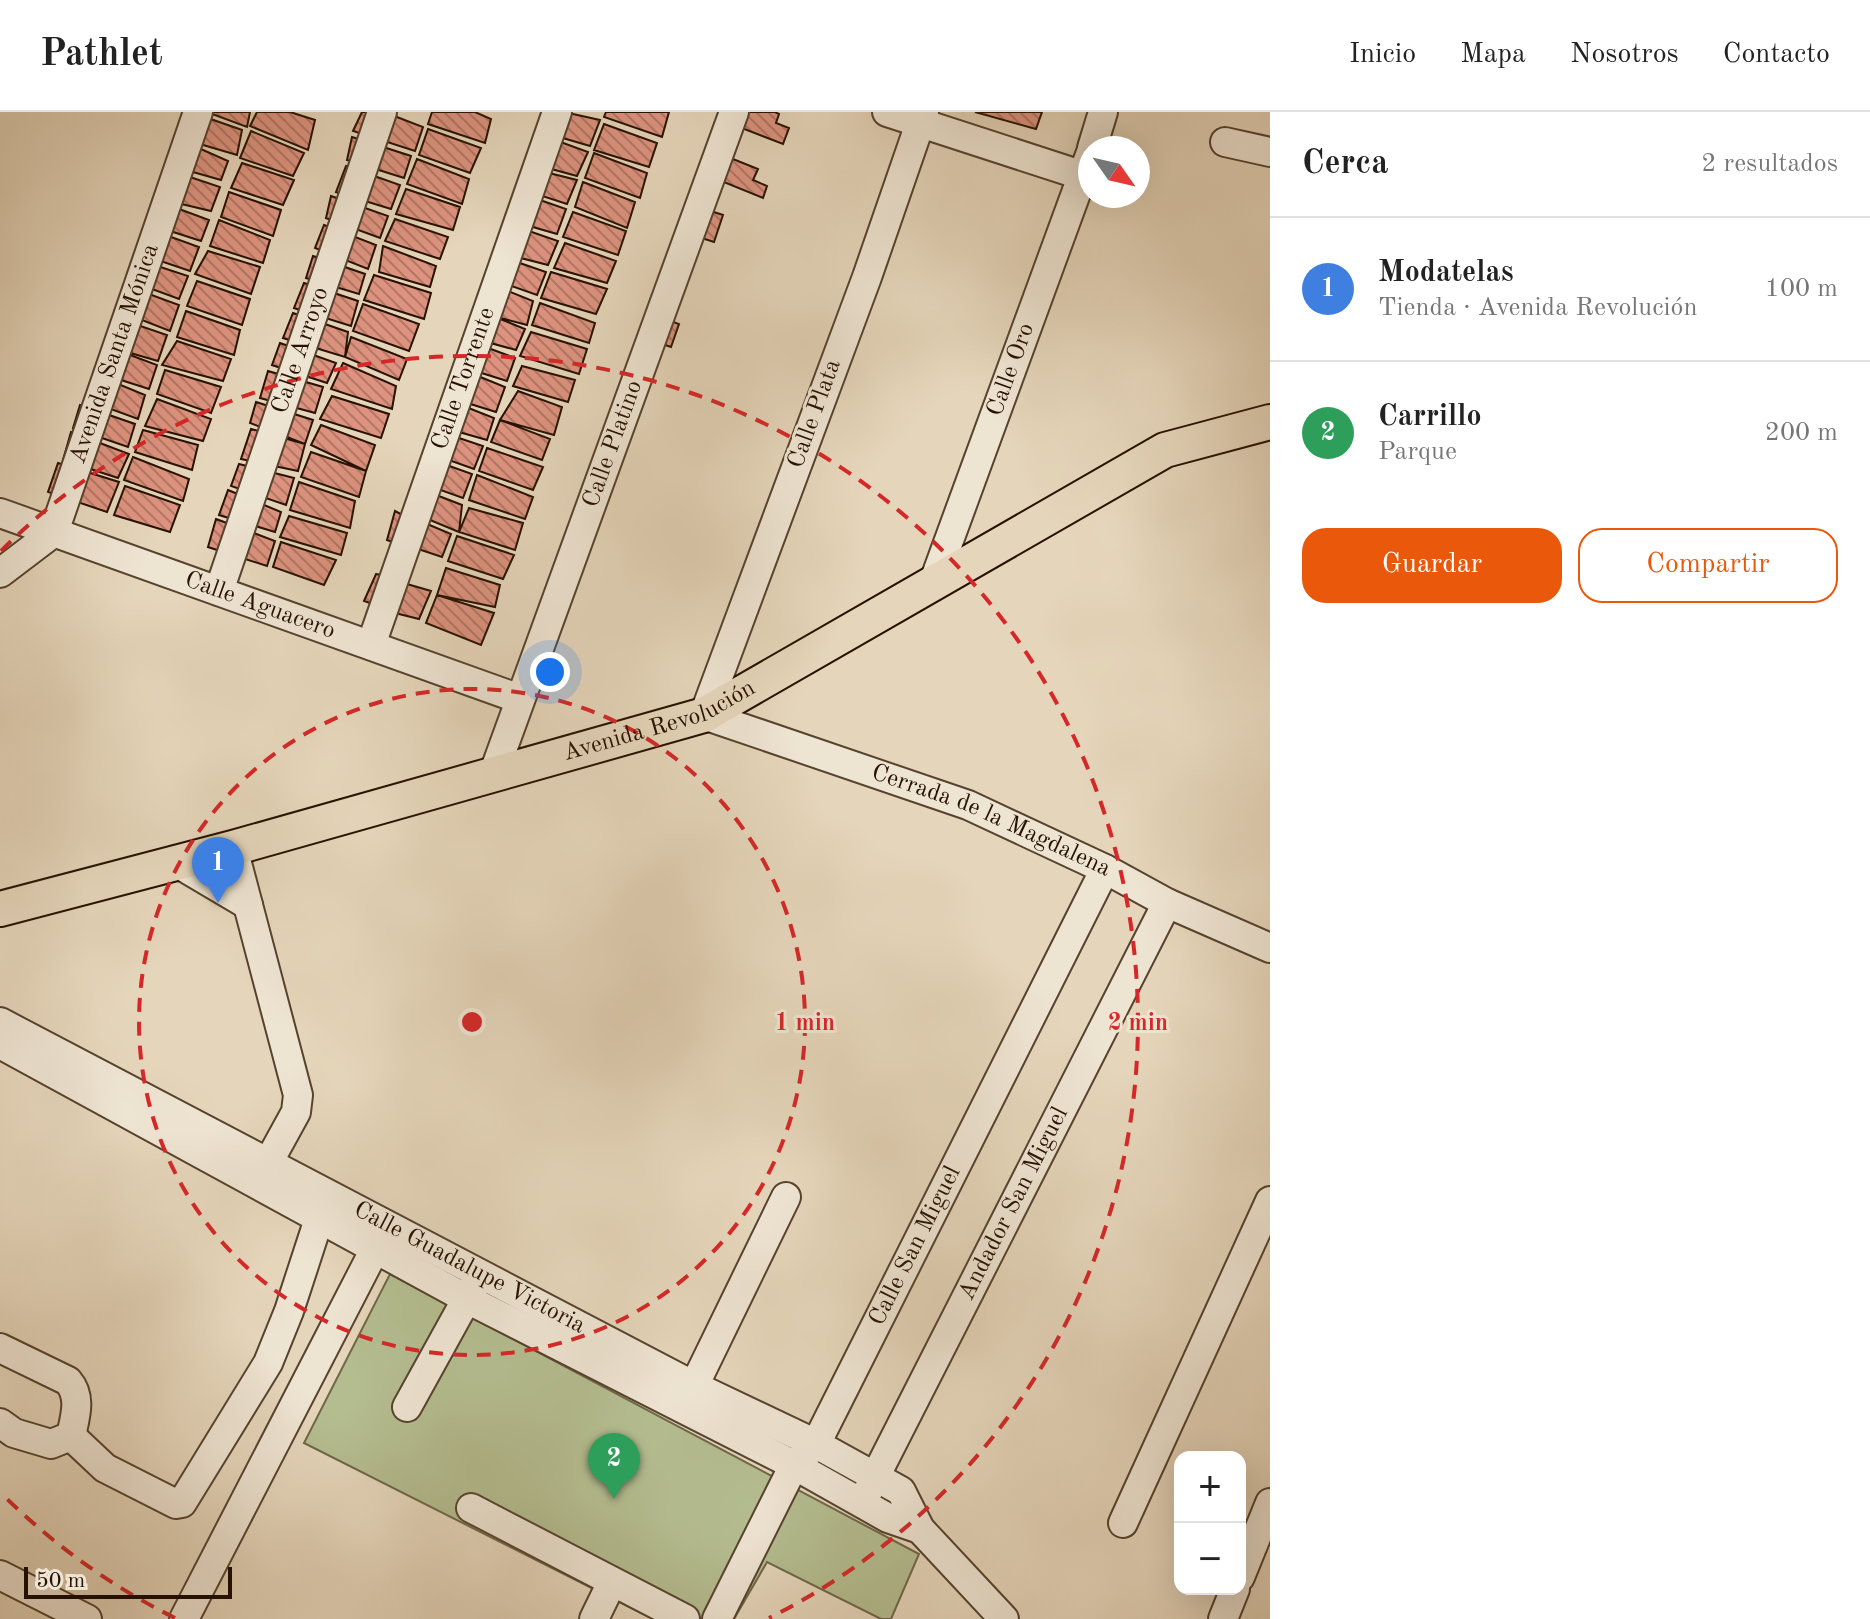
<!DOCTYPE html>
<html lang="es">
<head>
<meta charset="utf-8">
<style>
  body { margin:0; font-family:"Old Standard TT",serif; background:#f6f6f6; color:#222 }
  .controls { position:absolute; right:24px; bottom:24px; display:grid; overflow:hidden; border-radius:16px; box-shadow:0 8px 32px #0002 }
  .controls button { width:72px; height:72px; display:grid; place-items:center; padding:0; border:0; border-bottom:2px solid #e0e0e0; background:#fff; color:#222; font:40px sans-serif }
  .compass { position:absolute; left:1078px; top:24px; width:72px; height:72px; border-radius:50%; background:#fff; box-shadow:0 8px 32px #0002; rotate:124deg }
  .scale { position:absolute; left:24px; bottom:20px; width:208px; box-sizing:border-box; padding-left:8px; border:4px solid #271100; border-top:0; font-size:22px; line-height:28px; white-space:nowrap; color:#271100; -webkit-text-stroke:6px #eee4d2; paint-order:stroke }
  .you { position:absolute; left:550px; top:560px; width:28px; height:28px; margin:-20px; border:6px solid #fff; border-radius:50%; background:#1a73e8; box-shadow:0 0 0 12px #1a73e833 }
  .badge { display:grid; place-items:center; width:52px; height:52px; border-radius:50%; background:#ea580c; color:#fff; font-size:26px; font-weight:700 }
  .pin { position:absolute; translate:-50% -66px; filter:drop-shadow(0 2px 4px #0008) }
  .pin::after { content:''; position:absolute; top:42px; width:28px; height:24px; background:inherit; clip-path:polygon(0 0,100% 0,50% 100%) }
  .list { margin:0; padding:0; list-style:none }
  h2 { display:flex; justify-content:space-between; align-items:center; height:104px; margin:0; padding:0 32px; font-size:34px }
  h2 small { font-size:26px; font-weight:400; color:#767676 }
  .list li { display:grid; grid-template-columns:52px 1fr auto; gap:24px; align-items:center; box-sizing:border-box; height:144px; padding:0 32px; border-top:2px solid #e0e0e0 }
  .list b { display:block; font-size:30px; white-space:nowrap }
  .list p { margin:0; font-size:26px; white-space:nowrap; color:#767676 }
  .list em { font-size:26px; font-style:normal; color:#767676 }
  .actions { display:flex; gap:16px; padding:24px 32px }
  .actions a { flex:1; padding:18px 0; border:2px solid #ea580c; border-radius:24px; text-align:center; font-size:28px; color:#ea580c }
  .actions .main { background:#ea580c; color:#fff }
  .map { position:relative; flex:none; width:1270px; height:1507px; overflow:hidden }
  header { display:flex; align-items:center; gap:48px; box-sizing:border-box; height:112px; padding:0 40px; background:#fff; border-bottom:2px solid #e0e0e0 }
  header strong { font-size:38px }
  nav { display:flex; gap:44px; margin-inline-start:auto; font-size:28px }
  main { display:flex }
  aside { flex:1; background:#fff }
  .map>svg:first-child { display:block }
</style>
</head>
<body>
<header>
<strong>Pathlet</strong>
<nav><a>Inicio</a><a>Mapa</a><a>Nosotros</a><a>Contacto</a></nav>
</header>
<main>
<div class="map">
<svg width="1270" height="1507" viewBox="0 0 1270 1507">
  <defs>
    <pattern id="building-back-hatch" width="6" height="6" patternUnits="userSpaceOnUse" patternTransform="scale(2)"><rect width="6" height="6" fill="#dd937f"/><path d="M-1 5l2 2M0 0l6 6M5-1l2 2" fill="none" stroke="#b37766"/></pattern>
  </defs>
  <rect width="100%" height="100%" fill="#e5d5ba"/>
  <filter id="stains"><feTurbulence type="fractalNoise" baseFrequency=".0025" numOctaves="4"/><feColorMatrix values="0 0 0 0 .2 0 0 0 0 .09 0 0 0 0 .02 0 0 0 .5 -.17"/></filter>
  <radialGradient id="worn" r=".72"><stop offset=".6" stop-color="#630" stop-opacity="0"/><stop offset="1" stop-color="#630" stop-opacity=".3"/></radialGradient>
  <path fill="#b4bd90" stroke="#6e6748" stroke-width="2" d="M390,1162L919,1442L891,1507H881L767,1450L734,1507H653L304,1331Z"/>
  <path fill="url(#building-back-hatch)" stroke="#271100" stroke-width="2" d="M207,0H250L247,15Z
    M257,0H290L315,8L308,38L250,14Z
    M362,0H384L423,15L415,39L353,19Z
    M432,0H475L491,7L485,31L428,12Z
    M564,0L600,8L590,34L556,24Z
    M606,0H669L662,25L604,5Z
    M724,0H775L779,2L776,11L789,16L783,32L721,8Z
    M975,0H1042L1036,17Z
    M202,4L242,18L237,43L193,30Z
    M604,12L657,31L649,55L594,38Z
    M428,17L481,36L470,61L419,43Z
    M251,19L304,41L293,64L240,46Z
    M352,25L411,44L404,66L347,48Z
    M555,28L588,40L577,64L544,55Z
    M194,34L228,49L221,68L186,58Z
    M713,39L758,57L753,68L767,74L763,86L704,62Z
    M594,41L647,61L640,86L585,66Z
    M417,47L469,67L462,92L407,72Z
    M242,51L294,68L283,93L231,76Z
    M346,54L400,73L391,97L336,80Z
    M545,60L577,68L567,92L536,82Z
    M184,63L220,75L211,99L173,90Z
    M583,70L635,90L627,116L575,95Z
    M406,77L460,95L453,118L396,102Z
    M229,80L281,98L273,124L221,105Z
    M331,84L388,104L380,126L326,106Z
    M537,87L566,97L557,122L526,113Z
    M692,93L723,103L714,130L683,120Z
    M171,94L209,108L201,129L164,117Z
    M573,100L626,119L618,143L563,125Z
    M395,107L448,125L440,147L385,129Z
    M219,108L270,128L263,151L210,134Z
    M324,113L376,133L368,157L315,136Z
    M146,116L199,135L190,159L137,141Z
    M523,117L558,129L548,153L513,144Z
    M565,131L616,149L607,171L554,156Z
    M383,134L436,154L430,175L379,160Z
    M208,139L260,155L251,182L195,162Z
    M313,144L365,162L359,182L306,166Z
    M136,147L188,164L179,187L130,169Z
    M514,149L546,160L537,183L503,171Z
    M551,160L607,177L596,202L541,186Z
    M374,163L431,181L424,207L364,188Z
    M197,169L250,187L242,213L187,194Z
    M304,171L358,189L351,214L294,196Z
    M127,174L179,193L170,219L116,198Z
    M503,177L533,189L527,213L493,204Z
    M540,191L595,211L589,231L532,213Z
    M363,192L419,212L409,239L353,219Z
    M186,199L240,218L234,243L177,225Z
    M293,201L348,220L345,245L283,226Z
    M649,201L679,212L671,235L656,230Z
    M493,204L525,217L516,238L483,229Z
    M114,205L167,223L158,249L106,234Z
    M531,220L587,237L579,262L520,244Z
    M351,225L407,247L399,268L345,245Z
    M177,229L231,247L223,269L162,253Z
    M280,231L336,251L327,271L272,253Z
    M480,233L515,246L507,269L472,258Z
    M106,234L157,253L149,277L96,260Z
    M343,251L396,274L392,297L331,277Z
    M522,254L575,268L568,290L513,274Z
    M165,258L221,275L211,301L157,282Z
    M268,259L323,275L315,301L260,286Z
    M94,262L145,283L138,307L86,288Z
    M473,262L505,275L496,300L464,290Z
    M518,279L562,295L554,323L500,308Z
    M332,284L389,302L381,326L320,307Z
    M157,287L211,307L203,329L145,314Z
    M256,290L313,308L305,332L250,311Z
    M80,293L135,312L128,335L73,316Z
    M461,293L494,306L487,328L452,318Z
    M500,308L550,327L542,348L491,330Z
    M321,313L375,333L366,359L311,333Z
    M251,317L305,332L298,359L241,347Z
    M143,318L198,333L192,358L135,340Z
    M71,320L129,342L118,366L63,348Z
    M453,324L483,334L474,357L443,346Z
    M487,336L543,355L533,378L479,359Z
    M311,340L366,359L359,385L301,365Z
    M133,345L189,367L183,389L124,368Z
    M58,351L119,370L107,400L48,380Z
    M441,351L472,362L463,386L432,375Z
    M239,352L294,366L286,393L231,374Z
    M477,363L533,385L525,407L469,388Z
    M299,370L355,389L350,416L290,398Z
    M125,374L180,393L170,420L114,403Z
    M228,378L281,400L275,420L219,403Z
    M431,381L462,393L459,420L425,406Z
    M469,396L523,411L515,438L459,420Z
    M395,399L410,407L399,432L387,428Z
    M289,404L347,421L341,443L280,425Z
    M216,407L275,429L267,454L208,435Z
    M420,409L451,422L442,445L406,433Z
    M457,424L514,443L503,467L448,449Z
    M281,430L336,448L324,473L273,455Z
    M446,456L500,473L495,495L437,483Z
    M376,462L387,464L378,494L364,489Z
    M400,470L431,479L419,507L391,500Z
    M437,483L494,501L481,533L426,511Z"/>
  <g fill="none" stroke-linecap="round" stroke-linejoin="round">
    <g stroke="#56422e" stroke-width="32">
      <g id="minor">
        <path d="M887,0L1084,64"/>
        <path id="s1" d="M924,0L867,165L704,603L968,693L1105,757L1167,791L1270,836"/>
        <path d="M1225,30L1270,40"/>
        <path d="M1092,36L1103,0"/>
        <path id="s2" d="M0,401L520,587"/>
        <path id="s3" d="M0,461L54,420L198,0"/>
        <path id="s4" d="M933,472L1090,43"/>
        <path id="s5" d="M219,479L382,0"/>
        <path id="s6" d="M371,533L557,0"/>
        <path id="s7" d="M493,663L734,0"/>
        <path d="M233,736L298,983L296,1000L268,1051"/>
        <path d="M177,751L248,793"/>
        <path id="s8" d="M0,910L694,1274L816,1332L901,1379L920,1417L1004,1507"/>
        <path d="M0,932L467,1187L794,1353L888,1406L920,1417"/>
        <path d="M0,1236L68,1269C82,1285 75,1305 71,1324L51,1332L14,1321L0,1311"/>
        <path d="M694,1274L786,1085"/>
        <path d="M407,1295L476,1170"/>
        <path d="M71,1324L105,1356L176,1392L182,1391L268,1251L289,1199L319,1107"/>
        <path id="s9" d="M868,1379L1167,791"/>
        <path d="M471,1396L685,1507"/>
        <path d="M1123,1411L1270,1089"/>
        <path d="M0,1463L87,1507"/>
        <path d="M1240,1465L1270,1391"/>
        <path d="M184,1507L375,1137"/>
        <path d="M594,1507L612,1470"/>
        <path id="s10" d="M717,1507L794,1353L816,1332L1105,757"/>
        <path d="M1223,1507L1235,1477"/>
      </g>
    </g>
    <g stroke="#271100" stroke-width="38">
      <g id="major">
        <path id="s11" d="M0,797L233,736L704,603L1165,338L1270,310"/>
      </g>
    </g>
    <use href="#minor" stroke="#eee4d2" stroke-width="28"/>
    <use href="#major" stroke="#e5d5ba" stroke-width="34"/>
  </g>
  <g fill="none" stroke="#d62828" stroke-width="4" stroke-dasharray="14 10">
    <circle cx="472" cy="910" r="333"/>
    <path d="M175 1506A666 666 0 0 1 1 1381M1 439A666 666 0 1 1 769 1506"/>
  </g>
  <g text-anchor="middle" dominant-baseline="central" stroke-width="6" stroke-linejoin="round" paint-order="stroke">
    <g font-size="24" fill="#271100" stroke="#eee4d2">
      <text stroke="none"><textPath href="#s5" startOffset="254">Calle Arroyo</textPath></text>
      <text stroke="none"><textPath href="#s3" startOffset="256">Avenida Santa Mónica</textPath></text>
      <text stroke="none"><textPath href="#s4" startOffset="228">Calle Oro</textPath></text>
      <text stroke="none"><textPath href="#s6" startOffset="282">Calle Torrente</textPath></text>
      <text transform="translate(815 302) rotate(-70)">Calle Plata</text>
      <text stroke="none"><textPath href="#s7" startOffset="352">Calle Platino</textPath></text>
      <text stroke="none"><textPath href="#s2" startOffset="276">Calle Aguacero</textPath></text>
      <text stroke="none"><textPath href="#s11" startOffset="686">Avenida Revolución</textPath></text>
      <text stroke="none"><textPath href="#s1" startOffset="948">Cerrada de la Magdalena</textPath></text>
      <text stroke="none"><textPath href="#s9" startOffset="322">Andador San Miguel</textPath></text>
      <text stroke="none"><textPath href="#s10" startOffset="424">Calle San Miguel</textPath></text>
      <text stroke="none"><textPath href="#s8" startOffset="530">Calle Guadalupe Victoria</textPath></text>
    </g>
  </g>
  <circle cx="472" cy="910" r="12" fill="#d62828" stroke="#eee4d2" stroke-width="4"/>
  <g font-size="24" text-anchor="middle" font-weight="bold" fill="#d62828" stroke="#eee4d2" stroke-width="6" stroke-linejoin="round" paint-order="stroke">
    <text x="805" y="918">1 min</text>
    <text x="1138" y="918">2 min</text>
  </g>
  <rect width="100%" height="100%" filter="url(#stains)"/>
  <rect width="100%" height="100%" fill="url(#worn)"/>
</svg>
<div class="controls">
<button>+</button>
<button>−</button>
</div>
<svg class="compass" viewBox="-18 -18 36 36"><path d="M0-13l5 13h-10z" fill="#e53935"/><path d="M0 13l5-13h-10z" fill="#767676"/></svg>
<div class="scale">50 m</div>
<div class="you"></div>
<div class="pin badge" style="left:218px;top:791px;background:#3f7fe0">1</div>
<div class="pin badge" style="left:614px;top:1387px;background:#2e9e5b">2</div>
</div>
<aside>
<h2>Cerca<small>2 resultados</small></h2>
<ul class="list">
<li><span class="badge" style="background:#3f7fe0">1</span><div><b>Modatelas</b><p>Tienda · Avenida Revolución</p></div><em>100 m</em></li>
<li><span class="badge" style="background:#2e9e5b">2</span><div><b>Carrillo</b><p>Parque</p></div><em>200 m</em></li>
</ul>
<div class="actions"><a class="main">Guardar</a><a>Compartir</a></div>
</aside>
</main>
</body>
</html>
